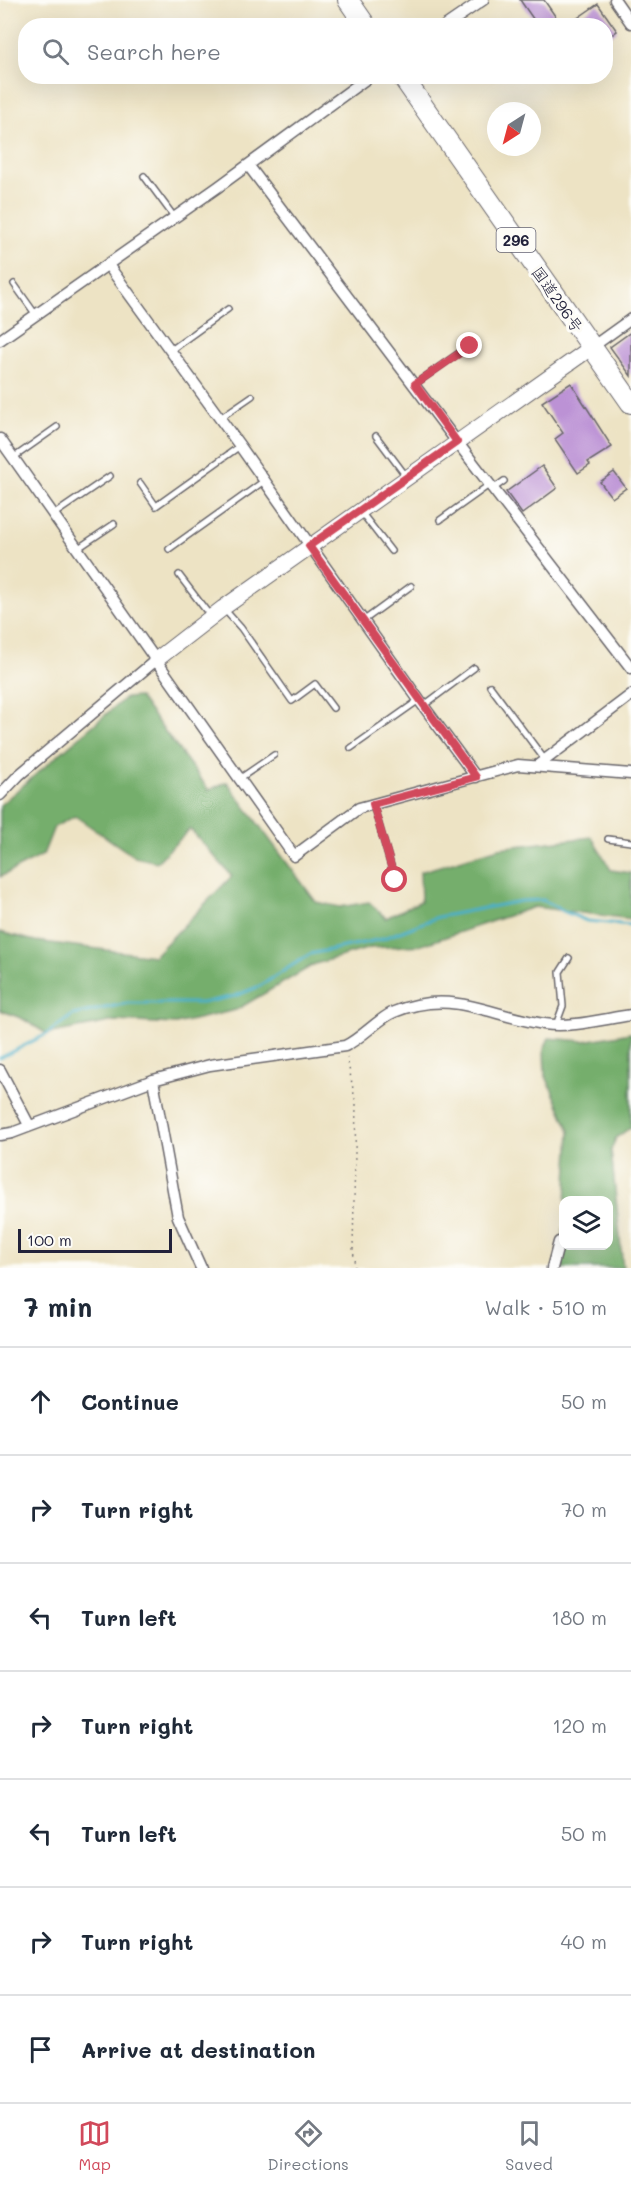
<!DOCTYPE html>
<html lang="en">
<head>
<meta charset="utf-8">
<style>
  body { margin:0; font-family:Mali,"Klee One",sans-serif; background:#f2f2f3; color:#1f2937 }
  .controls { position:absolute; right:18px; bottom:18px; display:grid; overflow:hidden; border-radius:12px; box-shadow:0 6px 24px #0002 }
  .controls button { width:54px; height:54px; display:grid; place-items:center; padding:0; border:0; border-bottom:2px solid #e0e1e3; background:#fff; color:#1f2937; font:30px sans-serif }
  .compass { position:absolute; left:487px; top:102px; width:54px; height:54px; border-radius:50%; background:#fff; box-shadow:0 6px 24px #0002; rotate:216deg }
  .scale { position:absolute; left:18px; bottom:15px; width:154px; box-sizing:border-box; padding-left:6px; border:3px solid #22223b; border-top:0; font-size:16px; line-height:21px; white-space:nowrap; color:#22223b; -webkit-text-stroke:4px #fdfcf7; paint-order:stroke }
  .stop { position:absolute; width:18px; height:18px; margin:-14px; border:4px solid #d1495b; border-radius:50%; background:#fff }
  .stop.end { background:#d1495b; border-color:#fff; box-shadow:0 2px 6px #0008 }
  .list { margin:0; padding:0; list-style:none }
  h2 { display:flex; justify-content:space-between; align-items:center; height:78px; margin:0; padding:0 24px; font-size:26px }
  h2 small { font-size:20px; font-weight:400; color:#747a83 }
  .list li { display:grid; grid-template-columns:39px 1fr auto; gap:18px; align-items:center; box-sizing:border-box; height:108px; padding:0 24px; border-top:2px solid #e0e1e3 }
  .list b { display:block; font-size:22px; white-space:nowrap }
  .list em { font-size:20px; font-style:normal; color:#747a83 }
  .icon { flex:none; width:33px; height:33px; fill:none; stroke:currentColor; stroke-width:2; stroke-linecap:round; stroke-linejoin:round }
  .map { position:relative; flex:none; width:631px; height:1268px; overflow:hidden }
  .search { position:absolute; background:#fff; box-shadow:0 6px 24px #0002; left:18px; right:18px; top:18px; height:66px; display:flex; align-items:center; gap:15px; box-sizing:border-box; padding:0 21px; border-radius:24px; color:#747a83; font-size:22px }
  .sheet { height:834px; background:#fff }
  nav { display:flex; justify-content:space-around; align-items:center; box-sizing:border-box; height:84px; border-top:2px solid #e0e1e3; background:#fff; font-size:16px; color:#747a83 }
  nav a { display:grid; justify-items:center; gap:3px }
  nav .on { color:#d1495b }
  .map>svg:first-child { display:block }
</style>
</head>
<body>
<div class="map">
<svg width="631" height="1268" viewBox="0 0 631 1268">
  <rect width="100%" height="100%" fill="#fdfcf7"/>
  <filter id="ink" filterUnits="userSpaceOnUse"><feTurbulence type="fractalNoise" baseFrequency=".0167" numOctaves="2"/><feDisplacementMap in="SourceGraphic" scale="12" xChannelSelector="R" yChannelSelector="G"/><feConvolveMatrix kernelMatrix="1 2 1 2 8 2 1 2 1" color-interpolation-filters="sRGB"/></filter>
  <filter id="wash" filterUnits="userSpaceOnUse"><feTurbulence type="fractalNoise" baseFrequency=".008" numOctaves="4" result="noise"/><feDisplacementMap in="SourceGraphic" scale="24" xChannelSelector="R" yChannelSelector="G"/><feGaussianBlur stdDeviation="1.35" result="paint"/><feColorMatrix in="noise" values="0 0 0 0 0 0 0 0 0 0 0 0 0 0 0 0 0 1.4 0 .05"/><feComposite in="paint" operator="in"/></filter>
  <g filter="url(#wash)">
    <rect width="100%" height="100%" fill="#ede3c4"/>
    <path fill="#75ae6c" stroke="#4c6854" stroke-width="1.5" d="M139,697L209,790L227,782L316,902L340,907L369,902L386,918L421,901L420,872L499,848L592,837L611,870L631,873V919L534,907L422,945L370,948L315,964L236,1010L176,1024L115,1021L47,1034L23,1019L0,1010V932L35,941L154,956L232,876L190,829L157,862L135,857L75,816L54,827L43,855L0,877V805L125,698Z
      M631,1033V1127L616,1138L611,1150L623,1268H559L563,1228L564,1246H608V1200H566L570,1131L545,1074L544,1049L549,1038L584,1041Z"/>
    <g fill="none" stroke-linecap="round" stroke-linejoin="round">
      <path stroke="#49afc8" stroke-width="3" d="M0,1058L47,1034L73,1015L128,1003H202L235,996L260,986L310,954L382,939L438,917L521,901L543,900L563,911L587,921L631,925"/>
    </g>
    <g id="blocks">
      <path fill="#bc92d5" d="M520,0H544L562,26H538Z
        M598,4L617,31L606,39V26H566Z
        M631,332V376L610,347Z
        M571,383L612,447L588,462L590,465L578,473L555,439L563,433L542,402Z
        M542,466L557,488L522,514L506,492Z
        M614,472L626,488L612,498L600,482Z"/>
    </g>
  </g>
  <g filter="url(#ink)">
    <use href="#blocks" fill-opacity="0" stroke="#69666b" stroke-width="1.5"/>
    <g fill="none" stroke-linecap="round" stroke-linejoin="round">
      <g stroke="#69666b" stroke-width="8">
        <path id="lane" d="M144,176L175,218
          M14,284L36,315
          M171,350L228,309
          M415,384L469,346
          M220,418L252,396
          M376,436L406,476
          M13,458L57,427
          M140,483L156,506L240,446
          M493,489L504,481
          M361,512L391,551
          M53,515L110,476
          M440,520L489,485
          M77,549L114,524
          M169,549L264,481
          M179,575L211,617
          M224,609L241,628L292,701L315,684L333,708
          M363,621L411,586
          M490,686L545,760
          M423,706L474,668
          M351,748L419,700
          M239,779L274,755
          M373,804L395,880
          M608,839L631,842
          M556,1025L563,1006L560,972L569,958"/>
      </g>
      <g stroke="#69666b" stroke-width="13">
        <path id="street" d="M615,0L631,23
          M445,26L483,0
          M248,165L457,442L631,668
          M108,265L240,446L419,700L476,777
          M0,340L218,187L370,76
          M592,347L631,319
          M0,439L294,856L359,808L518,765L631,774
          M537,766L631,695
          M0,795L19,775L156,660
          M0,1070L29,1125
          M153,1080L178,1217L201,1268
          M0,1135L12,1133L153,1080L210,1065L345,1046C362,1038 379,1018 394,1012C452,988 489,1016 544,1024C571,1028 603,1019 631,1015
          M552,1268L559,1242"/>
      </g>
      <g stroke="#69666b" stroke-width="17">
        <path id="secondary" d="M156,660L223,608L592,347"/>
      </g>
      <g stroke="#69666b" stroke-width="22">
        <path id="highway" d="M348,0L366,26
          M402,76L631,403"/>
      </g>
      <path stroke="#69666b" stroke-width="1.5" stroke-dasharray="1.5 4.5" stroke-linecap="butt" d="M347,1057L356,1105L353,1248L355,1268"/>
      <use href="#lane" stroke="#fff" stroke-width="5"/>
      <use href="#street" stroke="#fff" stroke-width="10"/>
      <use href="#secondary" stroke="#fff" stroke-width="15"/>
      <use href="#highway" stroke="#fff" stroke-width="20"/>
    </g>
  </g>
  <g fill="none" stroke-linecap="round" stroke-linejoin="round" filter="url(#ink)">
    <path stroke="#d1495b" stroke-width="8" d="M395,880L373,804L476,777L309,546L457,442L415,384L470,346"/>
  </g>
  <g text-anchor="middle" dominant-baseline="central" stroke-width="6" stroke-linejoin="round" paint-order="stroke">
    <rect fill="#fdfcf7" stroke="#646373" stroke-width="1.5" x="496.5" y="228" width="39" height="24" rx="4.5"/>
    <g font-size="15" font-weight="bold" fill="#22223b">
      <text x="516" y="240">296</text>
    </g>
    <g font-size="16" fill="#22223b" stroke="#fdfcf7">
      <text transform="translate(558 299) rotate(55)">国道296号</text>
    </g>
  </g>
</svg>
<div class="controls">
<button><svg class="icon" aria-label="layers" viewBox="0 0 24 24"><path d="M12 4l9 5-9 5-9-5zM3 14l9 5 9-5"/></svg></button>
</div>
<svg class="compass" viewBox="-18 -18 36 36"><path d="M0-13l5 13h-10z" fill="#e53935"/><path d="M0 13l5-13h-10z" fill="#747a83"/></svg>
<div class="scale">100 m</div>
<div class="stop" style="left:395px;top:880px"></div>
<div class="stop end" style="left:470px;top:346px"></div>
<div class="search"><svg class="icon" aria-label="search" viewBox="0 0 24 24"><circle cx="10" cy="10" r="6"/><path d="M15 15l6 6"/></svg>Search here</div>
</div>
<section class="sheet">
<h2>7 min<small>Walk · 510 m</small></h2>
<ul class="list">
<li><svg class="icon" aria-label="ahead" viewBox="0 0 24 24"><path d="M12 20V5M6 11l6-6 6 6"/></svg><div><b>Continue</b></div><em>50 m</em></li>
<li><svg class="icon" aria-label="right" viewBox="0 0 24 24"><path d="M7 20v-9h11M14 6l5 5-5 5"/></svg><div><b>Turn right</b></div><em>70 m</em></li>
<li><svg class="icon" aria-label="left" viewBox="0 0 24 24"><path d="M17 20v-9H6M10 6l-5 5 5 5"/></svg><div><b>Turn left</b></div><em>180 m</em></li>
<li><svg class="icon" aria-label="right" viewBox="0 0 24 24"><path d="M7 20v-9h11M14 6l5 5-5 5"/></svg><div><b>Turn right</b></div><em>120 m</em></li>
<li><svg class="icon" aria-label="left" viewBox="0 0 24 24"><path d="M17 20v-9H6M10 6l-5 5 5 5"/></svg><div><b>Turn left</b></div><em>50 m</em></li>
<li><svg class="icon" aria-label="right" viewBox="0 0 24 24"><path d="M7 20v-9h11M14 6l5 5-5 5"/></svg><div><b>Turn right</b></div><em>40 m</em></li>
<li><svg class="icon" aria-label="arrive" viewBox="0 0 24 24"><path d="M6 21V4h12l-3 4 3 4H6"/></svg><div><b>Arrive at destination</b></div></li>
</ul>
</section>
<nav>
<a class="on"><svg class="icon" aria-label="map" viewBox="0 0 24 24"><path d="M3 6l6-2 6 2 6-2v14l-6 2-6-2-6 2zM9 4v14M15 6v14"/></svg>Map</a>
<a><svg class="icon" aria-label="directions" viewBox="0 0 24 24"><path d="M12 3l9 9-9 9-9-9zM9 14v-3h6M13 9l2 2-2 2"/></svg>Directions</a>
<a><svg class="icon" aria-label="saved" viewBox="0 0 24 24"><path d="M7 4h10v16l-5-4-5 4z"/></svg>Saved</a>
</nav>
</body>
</html>
